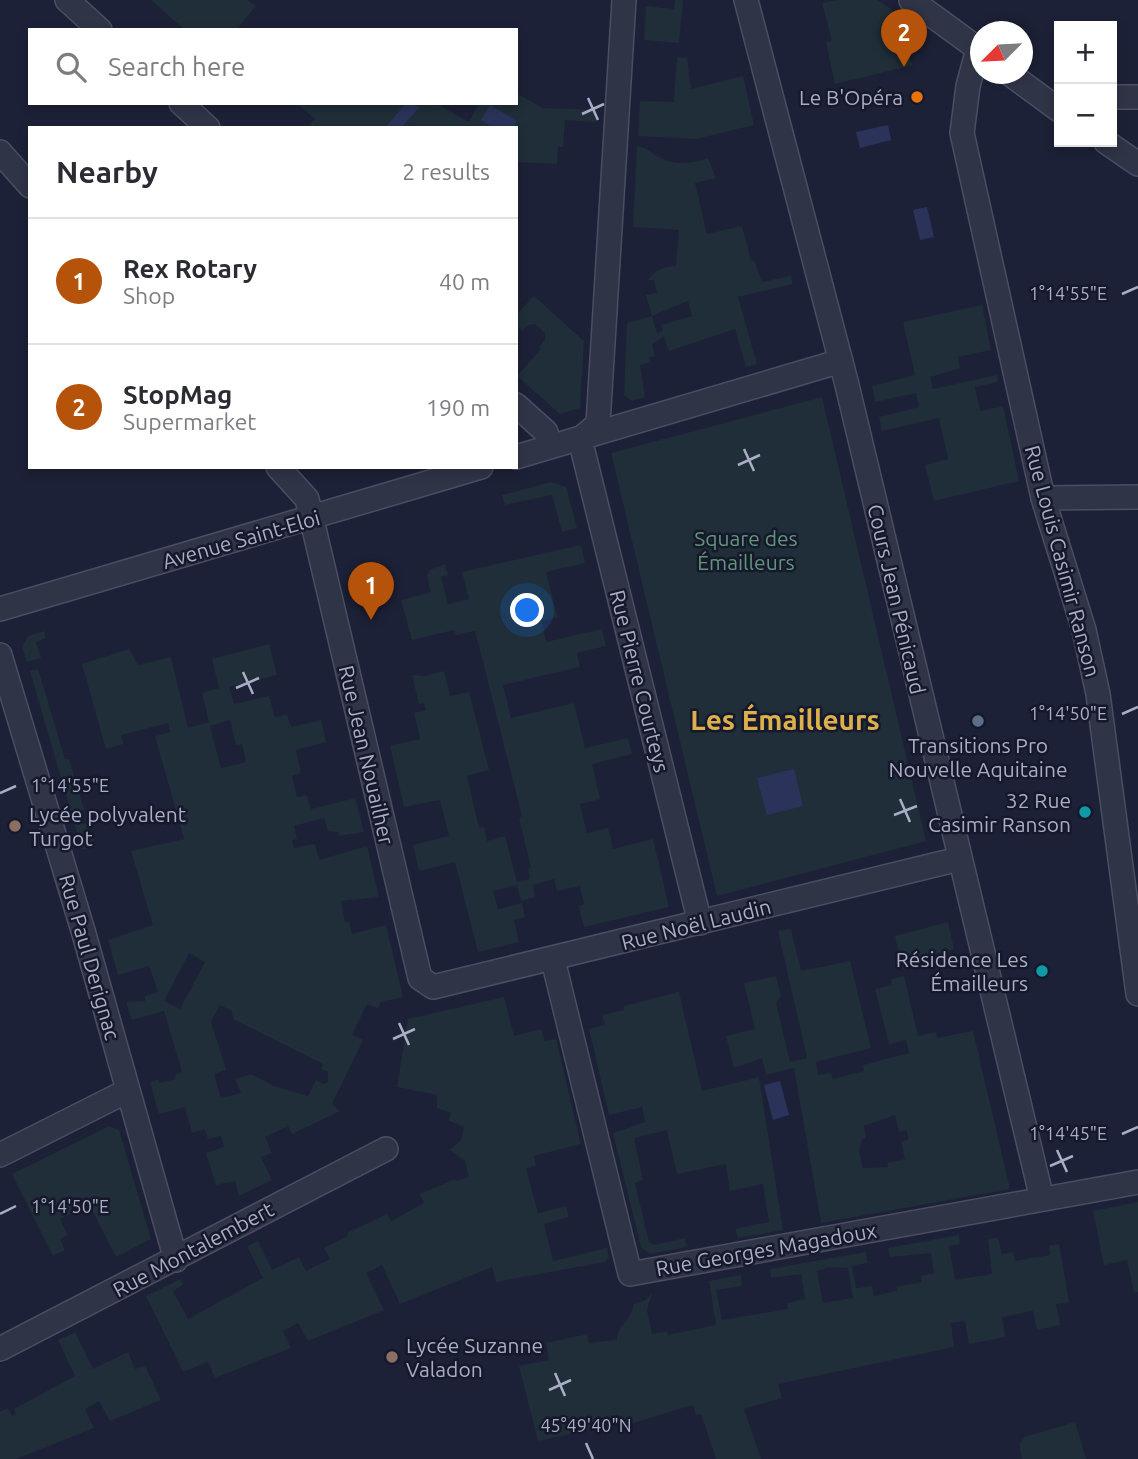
<!DOCTYPE html>
<html lang="en">
<head>
<meta charset="utf-8">
<style>
  body { margin:0; font-family:Ubuntu,sans-serif; background:#f2f2f3; color:#2b2b33 }
  .controls { position:absolute; right:21px; top:21px; display:grid; overflow:hidden; border-radius:0px; box-shadow:0 4px 10px #0003 }
  .controls button { width:63px; height:63px; display:grid; place-items:center; padding:0; border:0; border-bottom:2px solid #e1e1e2; background:#fff; color:#2b2b33; font:35px sans-serif }
  .compass { position:absolute; left:970px; top:21px; width:63px; height:63px; border-radius:50%; background:#fff; box-shadow:0 4px 10px #0003; rotate:246deg }
  .you { position:absolute; left:528px; top:611px; width:24px; height:24px; margin:-18px; border:5px solid #fff; border-radius:50%; background:#1a73e8; box-shadow:0 0 0 10px #1a73e833 }
  .badge { display:grid; place-items:center; width:46px; height:46px; border-radius:50%; background:#b45309; color:#fff; font-size:23px; font-weight:700 }
  .pin { position:absolute; translate:-50% -58px; filter:drop-shadow(0 2px 4px #0008) }
  .pin::after { content:''; position:absolute; top:37px; width:24px; height:21px; background:inherit; clip-path:polygon(0 0,100% 0,50% 100%) }
  .list { margin:0; padding:0; list-style:none }
  h2 { display:flex; justify-content:space-between; align-items:center; height:91px; margin:0; padding:0 28px; font-size:30px }
  h2 small { font-size:23px; font-weight:400; color:#7c7c81 }
  .list li { display:grid; grid-template-columns:46px 1fr auto; gap:21px; align-items:center; box-sizing:border-box; height:126px; padding:0 28px; border-top:2px solid #e1e1e2 }
  .list b { display:block; font-size:26px; white-space:nowrap }
  .list p { margin:0; font-size:23px; white-space:nowrap; color:#7c7c81 }
  .list em { font-size:23px; font-style:normal; color:#7c7c81 }
  .icon { flex:none; width:38px; height:38px; fill:none; stroke:currentColor; stroke-width:2; stroke-linecap:round; stroke-linejoin:round }
  .map { position:relative; flex:none; width:1138px; height:1459px; overflow:hidden }
  .search { position:absolute; background:#fff; box-shadow:0 4px 10px #0003; left:28px; top:28px; width:490px; height:77px; display:flex; align-items:center; gap:18px; box-sizing:border-box; padding:0 24px; border-radius:0px; color:#7c7c81; font-size:26px }
  .panel { position:absolute; background:#fff; box-shadow:0 4px 10px #0003; left:28px; top:126px; width:490px; height:343px; border-radius:0px }
  .map>svg:first-child { display:block }
</style>
</head>
<body>
<div class="map">
<svg width="1138" height="1459" viewBox="0 0 1138 1459">
  <rect width="100%" height="100%" fill="#1d2137"/>
  <path fill="#1f2e38" fill-rule="evenodd" d="M151,0H247L256,6L236,30H185Z
    M675,0H683L679,43L644,40L646,6L674,9Z
    M837,0H877L890,8L913,65L835,84L826,42L832,41L822,3Z
    M677,57L687,58L691,89L743,76L754,125L697,139L638,136L640,101L674,102Z
    M516,93L543,108L597,110L596,122L565,120L563,147H558L557,164L516,162V128H307L315,119L296,103H435L469,122L479,103H516Z
    M637,146C648,148 648,151 657,156C673,166 692,164 708,158L716,178L695,183L707,234L742,226L751,261L754,260L762,282L791,276L793,284L738,297L757,364L746,367L735,329L669,351L664,336L652,344L655,356L649,357L651,362L640,365L645,397L632,401L624,395L627,323L652,316L646,295L657,293L654,280H648C654,271 664,266 676,266L679,230L633,227ZM688,301L692,316L661,325L663,331L657,333L652,316Z
    M534,296L584,341L580,408L560,414L517,376L541,349L539,347L545,340V333L535,324L528,325L522,331L516,326V315Z
    M982,305L991,350L958,357L960,368L930,377L933,389L997,375L998,382L975,387L980,411L1003,406L1019,481L934,501L925,465L948,459L939,418L882,431L879,417L919,407L916,393L875,402L872,386L915,375L903,322Z
    M822,397L926,841L717,896L611,453Z
    M551,482L566,487L577,528L562,532L552,495L505,505L502,495Z
    M581,545L585,563L546,572L557,617L542,621L546,642L602,629L606,646L577,653L580,667L503,685L511,718L574,703L585,748L628,738L632,754L592,764L600,799L580,804L587,833L608,828L613,849L653,839L669,907L584,927L579,906L584,904L580,886L557,891L554,879L533,885L535,897L521,901L517,885L493,891L498,909L522,903L525,917L514,920L519,942L478,952L455,862L419,871L413,845L449,836L440,800L404,807L390,746L420,739L414,713L426,710L424,703L419,704L412,675L424,676L444,671L450,696L469,692L489,770L467,776L479,828L484,827L487,841L505,836L517,882L530,879L528,868L531,867L519,818L522,816L475,631L456,635L454,630L412,640L401,600L431,592L427,575L429,570L445,564L448,575L441,577L448,604L469,599L462,572Z
    M44,631L46,638L36,642L41,658L27,662L22,646L28,636Z
    M269,644L277,675L229,687L234,704L269,696L275,717L287,714L291,727L321,720L326,742L296,750L301,773L292,776L297,797L307,795L311,809L355,798L364,832L339,836L338,832L328,831L324,818L294,826L297,839L292,840L294,848L315,844L319,860L367,846L379,897L341,901L345,922H349L352,934L386,925L403,997L381,1002L378,1008L367,1004L352,1035L363,1040L332,1104L340,1111L292,1134L288,1126L265,1137L272,1153L261,1157L272,1180L239,1196L235,1181L216,1185L206,1153L224,1147L221,1136L208,1139L205,1129L192,1133L185,1107L159,1114L150,1082L158,1080L160,1083L175,1079V1075L182,1072L164,1011L132,1020L126,1002L145,1001V996L158,992L149,966L118,975L108,940L153,925L131,851L184,839L155,736L170,732L168,723L121,735L123,744L106,749L82,664L129,649L138,665L171,657L188,728L209,722L202,693L219,688L212,659ZM230,720L236,745L242,744L246,762L221,768L210,726ZM189,953L205,962L180,1009L164,1001ZM220,1005L232,1011L233,1019L323,1064L321,1069L328,1072V1082L323,1084L316,1080L308,1096L274,1086L251,1074L235,1079L241,1093L221,1098L214,1074L226,1070L211,1022Z
    M38,669L65,759H69L84,809L80,812L83,824L88,823L95,847L82,850L30,671Z
    M948,922L954,949L901,962L895,936Z
    M791,929L801,971L850,961L871,1048L816,1062L818,1075L831,1073L833,1079L864,1071L863,1065L909,1053L906,1040L889,1044L875,989L892,985L891,979L904,976L918,1036L936,1032L937,1038L973,1031L1010,1189L821,1223L794,1068L766,1075L762,1058L734,1068L726,1036L755,1029L744,983L776,976L781,997L776,1003L790,1062L807,1058L778,931ZM895,1115L899,1132L906,1130L909,1139L901,1142L905,1159L887,1163L888,1167L863,1168L859,1151L862,1139L866,1138L864,1126Z
    M679,992L702,1091L759,1077L783,1230L738,1238L735,1229L769,1222L763,1184L730,1191L726,1164L677,1174L667,1130L634,1138L643,1180L635,1183L649,1242L654,1245L685,1238L687,1247L650,1254L641,1247L613,1133L645,1122L642,1107L609,1115L589,1029L605,1025L602,1015L624,1010V1006Z
    M504,997L514,1036L541,1029L545,1041L556,1039L581,1144L534,1156L536,1166L526,1168L538,1213L566,1206L569,1217L544,1224L553,1261L607,1248L609,1257L605,1262L496,1282L492,1267L400,1304L382,1265L366,1273L384,1310L308,1341L298,1323L283,1331L291,1348L215,1378L208,1362L183,1372L146,1296L181,1279L183,1285L173,1291L188,1319L263,1278L247,1246L258,1241L272,1270L299,1257L306,1271L330,1259L324,1248L348,1236L347,1233L387,1214L391,1221L424,1203L420,1194L455,1179L456,1181L469,1177L465,1161L450,1150L461,1140L464,1127L449,1121L451,1113L437,1108V1095L397,1087L408,1019Z
    M109,1126L119,1130L151,1239L116,1257L89,1204L60,1219L68,1235L60,1239L65,1250L53,1256L12,1174Z
    M1138,1202V1292L1134,1293L1127,1260L1104,1265L1093,1211Z
    M959,1235L960,1244L949,1246L955,1280L992,1274L988,1239L998,1238L1002,1254L1013,1252L1015,1261L1050,1255L1049,1246L1059,1244L1069,1302L1056,1304L1060,1325L1037,1330L1033,1311L1002,1317L1005,1337L969,1344L965,1321L951,1323L954,1347L778,1384L782,1398L744,1409L761,1459H716L701,1414L696,1415L693,1405L626,1425L619,1423L538,1441L519,1366L549,1360L546,1343L587,1334L589,1343L617,1340C616,1325 634,1320 633,1304L646,1300L652,1293L647,1310L652,1334L667,1331L668,1335L716,1325L709,1281L741,1275L742,1286L716,1290L722,1320L788,1309L787,1303L805,1299L801,1274L771,1278L770,1269L866,1252L867,1263L852,1266L856,1288L872,1286L874,1296L897,1291L896,1287L922,1282L921,1276L934,1273L931,1253L890,1257L888,1248ZM828,1267L848,1268L853,1298L823,1303L817,1271Z
    M75,1332L93,1369L128,1352L135,1369L145,1366L161,1400L110,1421L99,1401L85,1409L94,1428L16,1459H0V1412L8,1408L12,1416L16,1414L14,1409L75,1376L58,1340Z
    M1075,1422L1086,1459H1022L1019,1445L1024,1437Z"/>
  <path fill="#2b335b" d="M406,103L420,107L401,128H385Z
    M490,105L517,121L513,128H494L481,120Z
    M888,125L891,140L860,148L856,132Z
    M927,207L934,237L920,240L913,210Z
    M794,769L803,806L767,815L757,778Z
    M780,1081L789,1115L773,1120L764,1085Z"/>
  <g fill="none" stroke-linecap="round" stroke-linejoin="round">
    <g stroke="#4b4e62" stroke-width="26">
      <path id="minor" d="M67,0L100,30
        M746,0L846,381L1042,1199
        M911,0L981,51
        M978,49L968,86L962,133L1043,498L1084,630L1098,694L1138,994
        M1010,74L1059,110
        M1112,97H1138
        M181,103L208,128
        M1106,142L1138,164
        M0,152L30,186
        M516,405L546,432L550,447
        M580,439L700,923
        M580,439L598,424L624,0
        M516,457L841,361
        M278,467L307,499L420,978L433,987L959,859
        M1043,498L1138,497
        M0,609L481,467
        M0,655L84,934L176,1260
        M553,960L630,1274L1138,1182
        M0,1155L127,1091
        M0,1349L386,1149"/>
    </g>
    <use href="#minor" stroke="#303447" stroke-width="23"/>
  </g>
  <path fill="none" stroke="#a9adc5" stroke-width="2.5" d="M588,98L598,120M582,114L604,104M1122,294L1138,287M744,449L754,471M738,465L760,455M243,672L253,694M236,688L259,678M1122,714L1138,707M0,793L16,786M900,799L910,822M894,815L917,806M399,1023L409,1045M393,1039L415,1029M1122,1134L1138,1127M1057,1150L1067,1172M1050,1166L1073,1156M0,1214L16,1206M555,1373L565,1396M549,1390L571,1380M586,1443L593,1459"/>
  <circle fill="#e8710a" stroke="#16192b" stroke-width="2.5" cx="917" cy="97" r="7"/>
  <circle fill="#5c6f8a" stroke="#16192b" stroke-width="2.5" cx="978" cy="721" r="7"/>
  <g fill="#0f9aa8" stroke="#16192b" stroke-width="2.5">
    <circle cx="1085" cy="812" r="7"/>
    <circle cx="1042" cy="971" r="7"/>
  </g>
  <g fill="#8d6e63" stroke="#16192b" stroke-width="2.5">
    <circle cx="15" cy="826" r="7"/>
    <circle cx="392" cy="1357" r="7"/>
  </g>
  <g text-anchor="middle" dominant-baseline="central" stroke-width="5" stroke-linejoin="round" paint-order="stroke">
    <g font-size="21" fill="#a9adc5" stroke="#16192b" text-anchor="end">
      <text x="903" y="97">Le B'Opéra</text>
      <text x="978" y="745" text-anchor="middle">Transitions Pro<tspan x="978" dy="24">Nouvelle Aquitaine</tspan></text>
      <text x="1071" y="800">32 Rue<tspan x="1071" dy="24">Casimir Ranson</tspan></text>
      <text x="29" y="814" text-anchor="start">Lycée polyvalent<tspan x="29" dy="24">Turgot</tspan></text>
      <text x="1028" y="959">Résidence Les<tspan x="1028" dy="24">Émailleurs</tspan></text>
      <text x="406" y="1345" text-anchor="start">Lycée Suzanne<tspan x="406" dy="24">Valadon</tspan></text>
    </g>
    <g font-size="21" fill="#60967a" stroke="#16192b">
      <text x="746" y="538">Square des<tspan x="746" dy="24">Émailleurs</tspan></text>
    </g>
    <g font-size="21" fill="#a9adc5" stroke="#16192b">
      <text transform="translate(241 539) rotate(-16)">Avenue Saint-Eloi</text>
      <text transform="translate(1063 561) rotate(75)">Rue Louis Casimir Ranson</text>
      <text transform="translate(897 599) rotate(77)">Cours Jean Pénicaud</text>
      <text transform="translate(640 681) rotate(76)">Rue Pierre Courteys</text>
      <text transform="translate(367 755) rotate(77)">Rue Jean Nouailher</text>
      <text transform="translate(696 924) rotate(-14)">Rue Noël Laudin</text>
      <text transform="translate(90 957) rotate(74)">Rue Paul Derignac</text>
      <text transform="translate(193 1249) rotate(-28)">Rue Montalembert</text>
      <text transform="translate(766 1249) rotate(-10)">Rue Georges Magadoux</text>
    </g>
    <g font-size="28" font-weight="bold" fill="#ddb04c" stroke="#16192b">
      <text x="785" y="719">Les Émailleurs</text>
    </g>
  </g>
  <g font-size="18" text-anchor="middle" fill="#a9adc5" stroke="#16192b" stroke-width="5" stroke-linejoin="round" paint-order="stroke">
    <text x="1068" y="300">1°14'55"E</text>
    <text x="1068" y="720">1°14'50"E</text>
    <text x="70" y="792">1°14'55"E</text>
    <text x="1068" y="1140">1°14'45"E</text>
    <text x="70" y="1213">1°14'50"E</text>
    <text x="586" y="1432">45°49'40"N</text>
  </g>
</svg>
<div class="controls">
<button>+</button>
<button>−</button>
</div>
<svg class="compass" viewBox="-18 -18 36 36"><path d="M0-13l5 13h-10z" fill="#e53935"/><path d="M0 13l5-13h-10z" fill="#7c7c81"/></svg>
<div class="you"></div>
<div class="pin badge" style="left:371px;top:620px">1</div>
<div class="pin badge" style="left:904px;top:67px">2</div>
<div class="search"><svg class="icon" aria-label="search" viewBox="0 0 24 24"><circle cx="10" cy="10" r="6"/><path d="M15 15l6 6"/></svg>Search here</div>
<section class="panel">
<h2>Nearby<small>2 results</small></h2>
<ul class="list">
<li><span class="badge">1</span><div><b>Rex Rotary</b><p>Shop</p></div><em>40 m</em></li>
<li><span class="badge">2</span><div><b>StopMag</b><p>Supermarket</p></div><em>190 m</em></li>
</ul>
</section>
</div>
</body>
</html>
